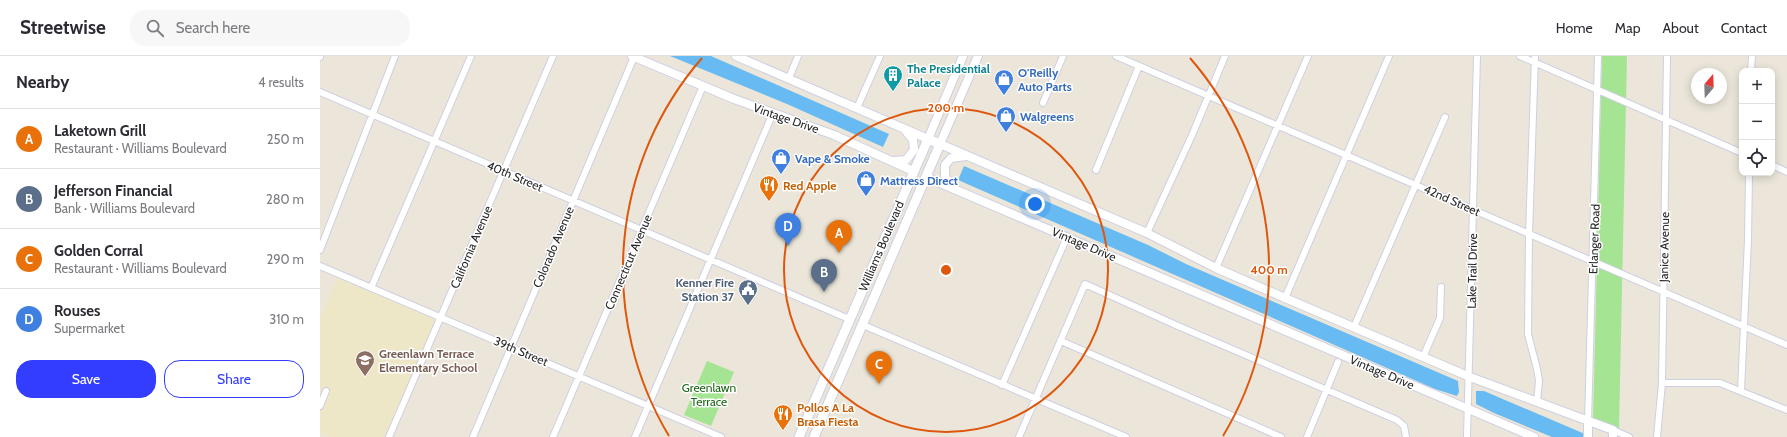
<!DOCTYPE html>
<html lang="en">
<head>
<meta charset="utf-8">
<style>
  body { margin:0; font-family:Cabin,sans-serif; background:#f7f7f7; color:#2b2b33 }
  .controls { position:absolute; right:12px; top:12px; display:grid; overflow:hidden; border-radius:8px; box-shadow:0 2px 10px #0003 }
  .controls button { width:36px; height:36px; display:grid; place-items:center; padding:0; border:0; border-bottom:1px solid #e1e1e2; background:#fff; color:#2b2b33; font:20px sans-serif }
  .compass { position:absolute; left:1371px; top:12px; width:36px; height:36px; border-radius:50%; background:#fff; box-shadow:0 2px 10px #0003; rotate:19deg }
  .you { position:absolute; left:715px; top:148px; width:14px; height:14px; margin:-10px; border:3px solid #fff; border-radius:50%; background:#1a73e8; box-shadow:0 0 0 6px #1a73e833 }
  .badge { display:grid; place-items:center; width:26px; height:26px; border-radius:50%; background:#323dff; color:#fff; font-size:13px; font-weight:700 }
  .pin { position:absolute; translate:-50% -33px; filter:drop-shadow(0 1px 2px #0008) }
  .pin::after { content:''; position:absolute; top:21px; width:14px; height:12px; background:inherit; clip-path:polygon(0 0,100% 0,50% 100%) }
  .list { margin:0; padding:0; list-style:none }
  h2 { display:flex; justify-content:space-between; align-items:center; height:52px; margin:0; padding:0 16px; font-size:17px }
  h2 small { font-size:13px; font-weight:400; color:#7c7c81 }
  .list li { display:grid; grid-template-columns:26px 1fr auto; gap:12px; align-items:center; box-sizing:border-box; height:60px; padding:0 16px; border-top:1px solid #e1e1e2 }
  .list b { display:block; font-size:15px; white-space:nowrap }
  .list p { margin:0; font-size:13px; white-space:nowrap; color:#7c7c81 }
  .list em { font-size:13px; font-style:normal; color:#7c7c81 }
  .actions { display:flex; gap:8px; padding:12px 16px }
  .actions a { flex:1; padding:9px 0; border:1px solid #323dff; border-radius:16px; text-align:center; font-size:14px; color:#323dff }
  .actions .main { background:#323dff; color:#fff }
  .icon { flex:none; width:22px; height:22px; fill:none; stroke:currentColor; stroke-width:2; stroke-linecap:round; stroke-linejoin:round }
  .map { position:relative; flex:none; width:1467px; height:381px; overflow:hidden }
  header { display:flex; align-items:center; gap:24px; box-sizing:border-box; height:56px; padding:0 20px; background:#fff; border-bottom:1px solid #e1e1e2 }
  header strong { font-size:19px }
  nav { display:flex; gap:22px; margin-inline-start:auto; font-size:14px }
  .search { width:280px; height:36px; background:#f7f7f7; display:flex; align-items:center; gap:10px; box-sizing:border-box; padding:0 14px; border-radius:16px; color:#7c7c81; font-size:15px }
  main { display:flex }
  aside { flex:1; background:#fff }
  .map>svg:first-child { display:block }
</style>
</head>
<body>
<header>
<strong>Streetwise</strong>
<div class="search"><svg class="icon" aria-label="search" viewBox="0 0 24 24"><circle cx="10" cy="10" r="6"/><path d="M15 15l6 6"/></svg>Search here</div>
<nav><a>Home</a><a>Map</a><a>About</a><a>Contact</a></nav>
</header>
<main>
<aside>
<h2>Nearby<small>4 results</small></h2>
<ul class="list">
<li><span class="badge" style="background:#e8710a">A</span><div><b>Laketown Grill</b><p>Restaurant · Williams Boulevard</p></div><em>250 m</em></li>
<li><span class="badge" style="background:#5c6f8a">B</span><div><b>Jefferson Financial</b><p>Bank · Williams Boulevard</p></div><em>280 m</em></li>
<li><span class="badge" style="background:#e8710a">C</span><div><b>Golden Corral</b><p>Restaurant · Williams Boulevard</p></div><em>290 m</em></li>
<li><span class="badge" style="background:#3f7fe0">D</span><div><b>Rouses</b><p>Supermarket</p></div><em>310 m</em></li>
</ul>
<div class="actions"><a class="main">Save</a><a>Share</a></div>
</aside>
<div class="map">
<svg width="1467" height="381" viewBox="0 0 1467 381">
  <rect width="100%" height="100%" fill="#ebe6d9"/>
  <path fill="#eee7c7" d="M18,221L116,264L64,381H9L0,377V262Z"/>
  <path fill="#a4e493" d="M1282,0H1307L1299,373L1273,364Z
    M387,305L414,316L391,370L364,359Z"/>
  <path fill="#67bbf2" d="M350,0H391L569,78L563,91L467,48Z
    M644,110L828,189L866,208L1138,325L1139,336L1137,340L1115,333L638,124Z
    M1156,335H1164L1272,381H1232L1174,357L1156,348Z"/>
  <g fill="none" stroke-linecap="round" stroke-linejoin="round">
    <g stroke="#cecfe2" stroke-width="8">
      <path id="minor" d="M796,0C1019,97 1244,192 1467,289
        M1200,0L1422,97
        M1215,0L1209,178L1208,278L1217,313L1219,325L1217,346
        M0,1V0
        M1431,15L1432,0
        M469,22L478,0
        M0,36L529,263
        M723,47L743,0
        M537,52L560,0
        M1452,109L1467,116
        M776,114L819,10
        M827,177L873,77L905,0
        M0,194L75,0
        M0,210L401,381
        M896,212L988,0
        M51,232L151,0
        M965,242L1069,0
        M543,269L806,381
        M1034,271L1125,61
        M741,285L961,381
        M1103,301L1120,262L1121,231
        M1342,327H1400L1467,354
        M682,329L747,181
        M1421,334L1428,184L1429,117
        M0,350L6,335
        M1268,366L1278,0
        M1293,374L1309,381
        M69,381L233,0
        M153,381L314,1
        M233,381L383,30
        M315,381L453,57
        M699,381L765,228L858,270L1077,364L1084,370L1086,381
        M987,381L1018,306
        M1147,381L1157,0
        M1337,381L1342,327L1347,0"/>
    </g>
    <g stroke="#cecfe2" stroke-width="10">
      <path id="tertiary" d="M312,0L414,43L514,79L593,115
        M416,0L608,83L643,0
        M658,0L620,88L827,177L896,212L965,242L1150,321L1293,374V381
        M574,105L586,104L594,94L593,84L585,74
        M606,121L1214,381
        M631,131L625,120V109L631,102L646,100
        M1268,381V366"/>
    </g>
    <g stroke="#cecfe2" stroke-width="11">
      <path id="secondary" d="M479,381L608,83L620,88L494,381"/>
    </g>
    <use href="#minor" stroke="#fff" stroke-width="6"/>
    <use href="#tertiary" stroke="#fff" stroke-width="8"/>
    <use href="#secondary" stroke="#fff" stroke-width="9"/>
  </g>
  <g fill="none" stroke="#de570d" stroke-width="2">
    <circle cx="626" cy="214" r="162"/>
    <path d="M349 380A323 323 0 0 1 382 2M870 2A323 323 0 0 1 903 380"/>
  </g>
  <defs>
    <g id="building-pin" transform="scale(1)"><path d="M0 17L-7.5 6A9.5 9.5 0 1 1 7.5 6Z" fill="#0f9aa8" stroke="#fff"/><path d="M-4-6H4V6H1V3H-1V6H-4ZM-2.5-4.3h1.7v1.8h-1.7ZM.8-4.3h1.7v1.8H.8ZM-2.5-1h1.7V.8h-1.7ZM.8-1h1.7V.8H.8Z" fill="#fff"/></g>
    <g id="shop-pin" transform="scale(1)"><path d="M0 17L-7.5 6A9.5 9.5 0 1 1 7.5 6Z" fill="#3f7fe0" stroke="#fff"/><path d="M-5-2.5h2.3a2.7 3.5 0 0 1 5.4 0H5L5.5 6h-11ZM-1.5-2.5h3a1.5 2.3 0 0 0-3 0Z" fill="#fff"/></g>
    <g id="restaurant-pin" transform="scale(1)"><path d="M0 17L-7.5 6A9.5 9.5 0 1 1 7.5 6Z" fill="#e8710a" stroke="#fff"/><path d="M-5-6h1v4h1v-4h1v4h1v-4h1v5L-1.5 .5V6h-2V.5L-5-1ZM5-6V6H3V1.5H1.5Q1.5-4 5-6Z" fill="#fff"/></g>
    <g id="civic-pin" transform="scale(1)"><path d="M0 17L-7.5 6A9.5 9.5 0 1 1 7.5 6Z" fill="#5c6f8a" stroke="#fff"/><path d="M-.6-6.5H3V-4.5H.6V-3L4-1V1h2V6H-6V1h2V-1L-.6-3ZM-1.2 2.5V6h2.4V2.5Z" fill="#fff"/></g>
    <g id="school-pin" transform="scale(1)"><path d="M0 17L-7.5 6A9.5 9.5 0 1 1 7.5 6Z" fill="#8d6e63" stroke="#fff"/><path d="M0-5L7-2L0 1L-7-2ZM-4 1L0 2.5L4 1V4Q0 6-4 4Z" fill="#fff"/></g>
  </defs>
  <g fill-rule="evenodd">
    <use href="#building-pin" x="573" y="19"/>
    <use href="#shop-pin" x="684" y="23"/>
    <use href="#shop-pin" x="686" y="60"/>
    <use href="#shop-pin" x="461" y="102"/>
    <use href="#shop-pin" x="546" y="124"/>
    <use href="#restaurant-pin" x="449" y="129"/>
    <use href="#civic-pin" x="428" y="233"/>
    <use href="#school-pin" x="45" y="304"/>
    <use href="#restaurant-pin" x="463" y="358"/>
  </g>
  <g text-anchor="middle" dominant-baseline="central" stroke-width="3" stroke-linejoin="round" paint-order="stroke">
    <g font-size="12" font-weight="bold" fill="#0d838f" stroke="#fff" text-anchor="start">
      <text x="587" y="12">The Presidential<tspan x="587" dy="14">Palace</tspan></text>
    </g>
    <g font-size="12" font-weight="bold" fill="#366cbe" stroke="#fff" text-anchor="start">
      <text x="698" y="16">O'Reilly<tspan x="698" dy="14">Auto Parts</tspan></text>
      <text x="700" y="60">Walgreens</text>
      <text x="475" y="102">Vape &amp; Smoke</text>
      <text x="560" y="124">Mattress Direct</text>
    </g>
    <g font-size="12" fill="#282828" stroke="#fff">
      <text transform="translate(466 62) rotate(19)">Vintage Drive</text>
      <text transform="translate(195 120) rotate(23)">40th Street</text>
      <text transform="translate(1132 144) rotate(24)">42nd Street</text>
      <text transform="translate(1274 183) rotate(-88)">Erlanger Road</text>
      <text transform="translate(764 188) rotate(23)">Vintage Drive</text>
      <text transform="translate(561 190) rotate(-67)">Williams Boulevard</text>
      <text transform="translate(151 191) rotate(-67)">California Avenue</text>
      <text transform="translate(233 191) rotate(-67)">Colorado Avenue</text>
      <text transform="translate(1344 191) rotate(-89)">Janice Avenue</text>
      <text transform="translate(308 206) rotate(-67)">Connecticut Avenue</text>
      <text transform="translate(1152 215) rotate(-89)">Lake Trail Drive</text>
      <text transform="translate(201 295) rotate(23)">39th Street</text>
      <text transform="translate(1062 316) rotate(23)">Vintage Drive</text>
    </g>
    <g font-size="12" font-weight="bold" fill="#c56008" stroke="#fff" text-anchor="start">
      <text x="463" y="129">Red Apple</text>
      <text x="477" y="351">Pollos A La<tspan x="477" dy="14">Brasa Fiesta</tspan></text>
    </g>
    <g font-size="12" font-weight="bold" fill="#4e5e75" stroke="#fff" text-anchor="end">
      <text x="414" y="226">Kenner Fire<tspan x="414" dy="14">Station 37</tspan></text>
    </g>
    <g font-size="12" font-weight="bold" fill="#785e54" stroke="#fff" text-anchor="start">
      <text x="59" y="297">Greenlawn Terrace<tspan x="59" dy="14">Elementary School</tspan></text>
    </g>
    <g font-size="12" fill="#1d6617" stroke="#fff">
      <text x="389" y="331">Greenlawn<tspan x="389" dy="14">Terrace</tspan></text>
    </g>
  </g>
  <circle cx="626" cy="214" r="6" fill="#de570d" stroke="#fff" stroke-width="2"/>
  <g font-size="12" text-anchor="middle" font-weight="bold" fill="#de570d" stroke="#fff" stroke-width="3" stroke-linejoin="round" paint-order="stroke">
    <text x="626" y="56">200 m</text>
    <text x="949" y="218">400 m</text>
  </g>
</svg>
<div class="controls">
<button>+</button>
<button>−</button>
<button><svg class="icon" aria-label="locate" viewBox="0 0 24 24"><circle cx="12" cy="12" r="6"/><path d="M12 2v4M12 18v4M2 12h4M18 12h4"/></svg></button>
</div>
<svg class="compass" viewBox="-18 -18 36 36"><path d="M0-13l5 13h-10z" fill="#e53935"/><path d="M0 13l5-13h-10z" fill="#7c7c81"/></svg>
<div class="you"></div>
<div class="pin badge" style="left:519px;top:197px;background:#e8710a">A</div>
<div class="pin badge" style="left:504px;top:236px;background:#5c6f8a">B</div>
<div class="pin badge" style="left:559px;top:328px;background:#e8710a">C</div>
<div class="pin badge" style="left:468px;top:190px;background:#3f7fe0">D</div>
</div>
</main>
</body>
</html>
